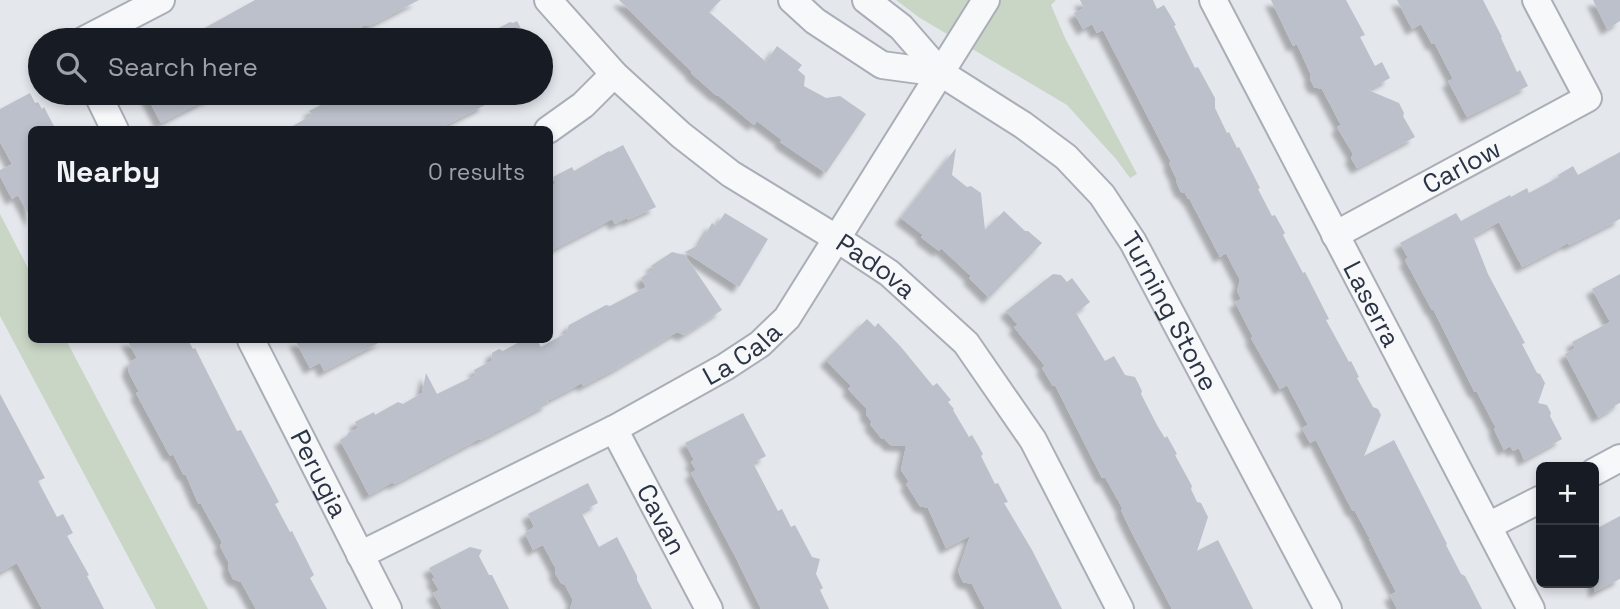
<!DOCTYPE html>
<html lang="en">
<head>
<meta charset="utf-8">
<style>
  body { margin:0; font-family:"Space Grotesk",sans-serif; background:#242831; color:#f1f3f6 }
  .controls { position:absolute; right:21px; bottom:21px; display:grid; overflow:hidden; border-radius:10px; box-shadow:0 4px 10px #0003 }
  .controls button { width:63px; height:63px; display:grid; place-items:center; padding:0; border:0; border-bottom:2px solid #363941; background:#171b24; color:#f1f3f6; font:35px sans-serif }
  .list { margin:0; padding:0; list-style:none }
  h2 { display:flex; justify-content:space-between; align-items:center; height:91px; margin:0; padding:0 28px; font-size:30px }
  h2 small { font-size:23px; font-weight:400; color:#9ea1a6 }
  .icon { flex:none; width:38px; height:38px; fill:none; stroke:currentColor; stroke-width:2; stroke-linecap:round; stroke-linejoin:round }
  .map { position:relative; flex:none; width:1620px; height:609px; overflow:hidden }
  .search { position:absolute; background:#171b24; box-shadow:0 4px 10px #0003; left:28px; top:28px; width:525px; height:77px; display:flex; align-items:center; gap:18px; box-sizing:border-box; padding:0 24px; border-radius:38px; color:#9ea1a6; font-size:26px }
  .panel { position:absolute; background:#171b24; box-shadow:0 4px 10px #0003; left:28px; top:126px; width:525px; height:217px; border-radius:10px }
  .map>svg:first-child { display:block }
</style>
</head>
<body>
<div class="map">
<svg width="1620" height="609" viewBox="0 0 1620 609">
  <defs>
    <filter id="shadow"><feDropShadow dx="-6" dy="6" stdDeviation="2" flood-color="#0004"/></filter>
  </defs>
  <rect width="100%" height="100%" fill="#e4e7ec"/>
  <path fill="#c9d6c5" d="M896,0H1056L1051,5L1065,38L1137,174L1130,178L1116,159L1067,105L920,18Z
    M0,214L31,274L32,340H66L208,609H156L0,316Z"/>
  <path fill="#bbc0ca" filter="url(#shadow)" d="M255,0H419L369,26L365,25L339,40H183Z
    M619,0H721L709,12L766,62L777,46L802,65L798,70L805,76L804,86L826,98L840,96L866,114L826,173L780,142L782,140L757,121L754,125L718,95L717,96L691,73L692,72Z
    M1080,0H1153L1157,9L1164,5L1176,25L1174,26L1195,68L1198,67L1215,98V108L1227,133L1229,132L1237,148L1239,147L1260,188L1258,189L1272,216L1275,215L1285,233L1283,235L1286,241L1303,273L1305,272L1329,319L1326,320L1349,362L1351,361L1359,377L1357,378L1373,407L1378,409L1381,415L1364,456L1394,440L1447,544L1446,545L1461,574L1465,576L1482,609H1397L1390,595L1396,592L1369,539H1370L1355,511L1352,510L1316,440L1310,443L1302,428L1308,425L1287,385L1280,389L1251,338L1253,337L1235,302L1241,299L1237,291L1240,280L1226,253L1220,257L1189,198L1188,199L1185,193L1181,192L1176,181V178L1169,163L1171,162L1103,30L1097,33L1092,24L1083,29L1074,13L1084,8Z
    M1271,0H1346L1365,35L1360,37L1375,66L1382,62L1390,78L1368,90L1399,103L1404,113L1403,116L1415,137L1357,168L1351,158L1353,154L1337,127L1341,125L1322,89L1314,87L1310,79L1311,75L1297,44L1293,46Z
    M1397,0H1483L1502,37L1501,38L1517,72L1520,70L1528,86L1467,117L1448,81L1453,79L1435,44H1432L1421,24L1412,29Z
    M1593,0H1620V21L1607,29Z
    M517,21L527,40H476L510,22L513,23Z
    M30,93L35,103L38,102L42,109L44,107L56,130H32V221L18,195L12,199L0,176V170L12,164L0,142V109Z
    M145,93H219L161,123Z
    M366,93H478L485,105L436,130H286L312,115L309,111L338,96L350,99Z
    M623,145L656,207L628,220L627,218L615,224L612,219L550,251V187L556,183L553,177L572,167L574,171L609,151L610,152Z
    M956,148L952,175L967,187L971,186L981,193L985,230L1004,211L1025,231H1028L1042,243L989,298L969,278L971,276L941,248L939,251L921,237L923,235L901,218Z
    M1620,152V219L1569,245L1568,243L1522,267L1499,222L1473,236L1488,274L1525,343L1522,344L1537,373L1540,374L1545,383L1538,403L1547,405L1551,413L1550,416L1562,439L1524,460L1519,448L1513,451L1510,446L1504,450L1494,429L1496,428L1477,392L1474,391L1433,309L1432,310L1405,260L1408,258L1400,243L1456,213L1461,221L1510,195L1511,197L1527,188L1529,193L1559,177L1558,175L1573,166L1578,175Z
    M725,213L768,239L739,287L685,252L699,245L712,223L716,226Z
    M672,252L685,255L722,310L684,335L677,332L617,368L583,386L582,383L547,401L548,404L480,440L479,439L394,484L393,482L369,495L340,440L347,436L348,433L358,428L355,422L374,412L375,415L398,402L403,404L422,393L426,373L437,394L476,375L474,370L491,361L492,353L499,349L503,351L523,340H537L541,347L566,333L569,325L606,305L610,306L646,287L641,278L654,269L651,266Z
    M1053,274L1061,275L1067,282L1072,278L1090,302L1076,313L1105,361L1114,356L1125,375L1135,377L1142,391L1141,394L1158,427L1165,438L1167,436L1177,454L1175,455L1192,486L1191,489L1197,502L1201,503L1208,517L1197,551L1218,540L1253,609H1172L1131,531L1121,510L1123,509L1105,477L1102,478L1055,385L1053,386L1042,368L1045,366L1014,327L1018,325L1006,311Z
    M1620,274V403L1614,406L1615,407L1598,417L1565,354L1575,348L1572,342L1610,322L1592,289Z
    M867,319L875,327L878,323L901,347L933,386L937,383L951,400L948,402L954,409L953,410L969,437L972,435L983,454L981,456L995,484L998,483L1008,502L1004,503L1032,550L1062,609H985L972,584L963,582L958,571L970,536L946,548L928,508L920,506L906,484L909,482L901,470L906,446L890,445L884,438L882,439L870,424L872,422L866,414V408L848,389L851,386L826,360Z
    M127,340H188L193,349L195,348L237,431L241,430L279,502L275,504L290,532L292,531L314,575L310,578L327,609H256L241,582L233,579L228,569L229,563L220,546L222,542L201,504L198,503L186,475L183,474L173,454L170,456L136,393L139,392L128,371L130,362L137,358Z
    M295,340H384L324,371L320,363L310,368Z
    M0,394L45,478L38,481L57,517L63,514L73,533L67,536L89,575L87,576L104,609H42L17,563L0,572Z
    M743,413L766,456L753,463L778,511L782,509L791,527L795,525L812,557L820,559L816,574L823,588L820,590L829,609H761L735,556L691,473L696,470L691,462L694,460L685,443Z
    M588,483L598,503L581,512L599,547L617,537L637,576V580L652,609H570L573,600L565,585L561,583L555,573L556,569L543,545L533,550L525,533L534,527L528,514Z
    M1620,516V579L1594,592V530Z
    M470,547L482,550L479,556L489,575H492L509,609H442L433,593L439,590L432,579L435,578L429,568Z"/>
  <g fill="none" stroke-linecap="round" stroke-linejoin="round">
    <g stroke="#a9aeb7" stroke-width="30">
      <g id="minor">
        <path id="s1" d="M548,0L614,74L681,135L731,174L836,238L889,273L966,343L1033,440L1120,609"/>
        <path d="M792,0L815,21L882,65L941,73"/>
        <path id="s2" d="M866,0L901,27L941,73L1023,125L1066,157L1102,195L1133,242L1328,609"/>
        <path id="s3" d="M1213,0L1531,609"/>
        <path d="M84,40L161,0"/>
        <path d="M97,93L115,130"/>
        <path d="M548,130L583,105L614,74"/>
        <path id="s4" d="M1335,235L1588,98L1536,0"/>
        <path id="s5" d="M251,340L388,609"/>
        <path id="s6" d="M614,429L709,609"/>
        <path d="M1594,472L1620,458"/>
        <path d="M1488,526L1541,499"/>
        <path id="s7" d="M360,555L614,429L725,367L760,344L787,318L986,0"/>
      </g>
    </g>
    <use href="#minor" stroke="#f7f8fa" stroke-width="26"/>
  </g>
  <g text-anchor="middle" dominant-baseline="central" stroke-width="5" stroke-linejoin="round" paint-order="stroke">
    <g font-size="26" fill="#2b3445" stroke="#f4f6f9">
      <text stroke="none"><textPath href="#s4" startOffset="144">Carlow</textPath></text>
      <text stroke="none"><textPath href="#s1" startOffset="425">Padova</textPath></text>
      <text stroke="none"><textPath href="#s3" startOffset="343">Laserra</textPath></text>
      <text stroke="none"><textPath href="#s2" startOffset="443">Turning Stone</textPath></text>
      <text stroke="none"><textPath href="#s7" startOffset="432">La Cala</textPath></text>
      <text stroke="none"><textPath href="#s5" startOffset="150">Perugia</textPath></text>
      <text stroke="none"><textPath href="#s6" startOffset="102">Cavan</textPath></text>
    </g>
  </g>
</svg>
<div class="controls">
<button>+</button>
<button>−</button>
</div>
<div class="search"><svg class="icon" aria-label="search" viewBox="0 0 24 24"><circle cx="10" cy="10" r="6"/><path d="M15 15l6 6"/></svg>Search here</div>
<section class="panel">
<h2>Nearby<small>0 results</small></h2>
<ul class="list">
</ul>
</section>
</div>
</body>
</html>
